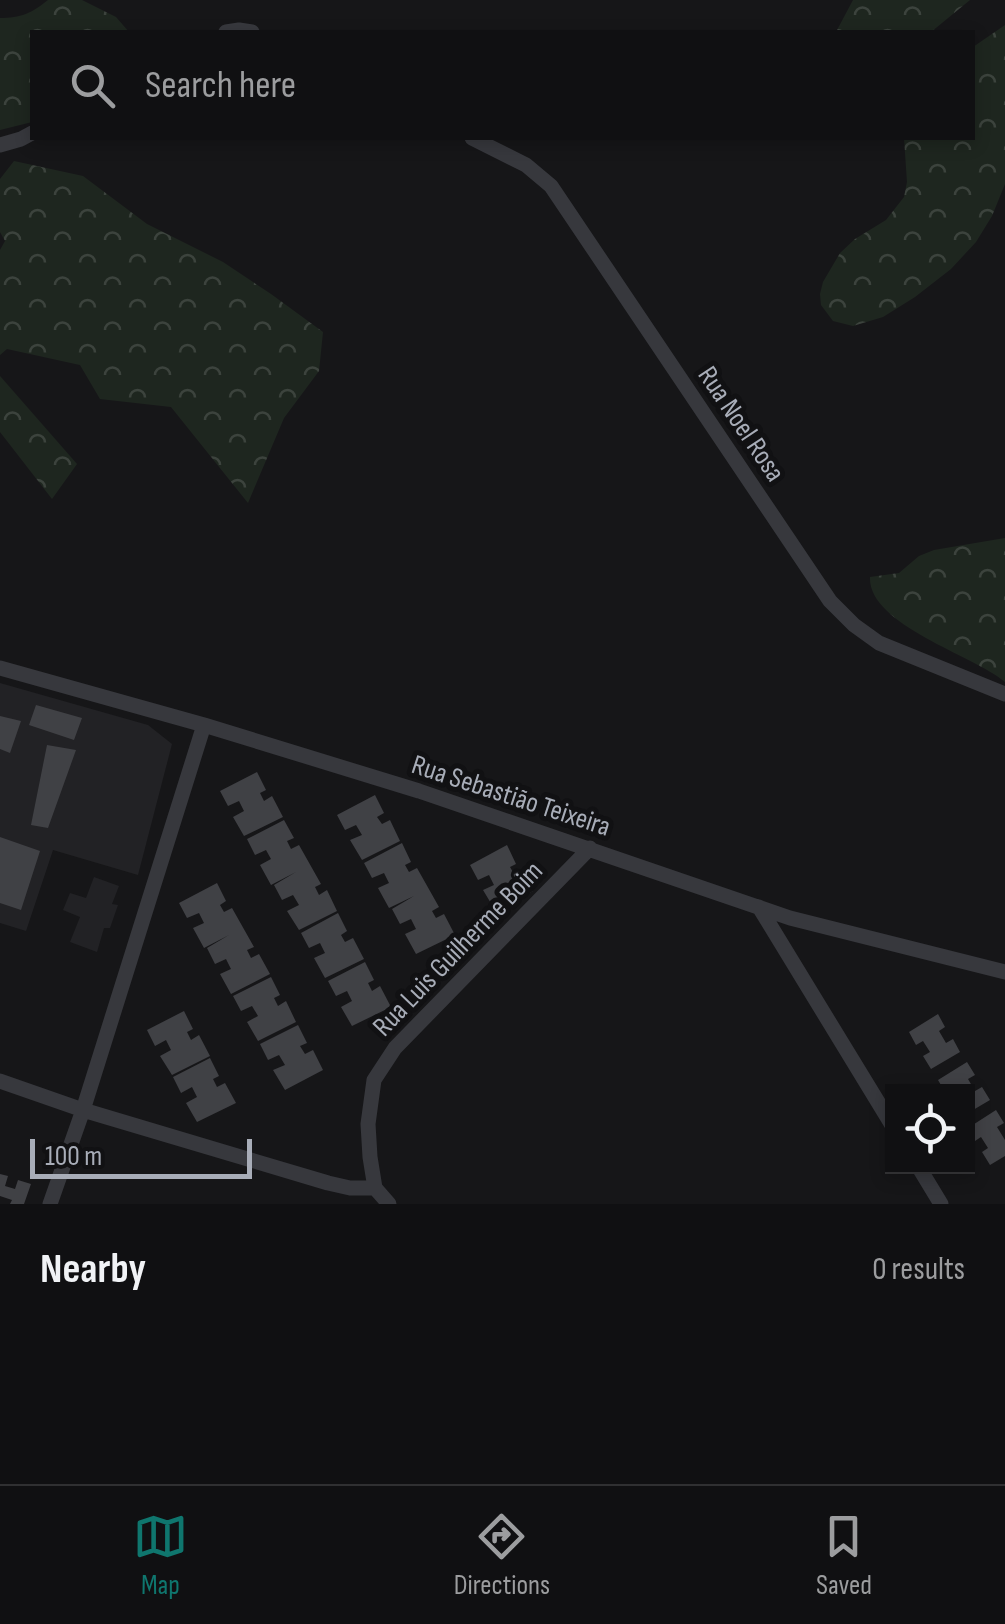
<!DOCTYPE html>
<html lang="en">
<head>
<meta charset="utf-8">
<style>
  body { margin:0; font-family:"Sofia Sans Condensed",sans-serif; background:#1e1e20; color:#f1f3f6 }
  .controls { position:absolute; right:30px; bottom:30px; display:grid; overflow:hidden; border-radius:0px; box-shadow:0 5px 15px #0003 }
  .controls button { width:90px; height:90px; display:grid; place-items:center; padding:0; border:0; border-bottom:2px solid #303032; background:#101012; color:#f1f3f6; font:50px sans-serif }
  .scale { position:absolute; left:30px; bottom:25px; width:222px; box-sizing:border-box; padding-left:10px; border:5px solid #a8adb8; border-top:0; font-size:28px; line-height:35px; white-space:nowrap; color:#a8adb8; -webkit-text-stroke:8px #111113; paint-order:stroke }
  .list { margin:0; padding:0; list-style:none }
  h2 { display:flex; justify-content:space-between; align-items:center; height:130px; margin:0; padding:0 40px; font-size:42px }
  h2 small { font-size:32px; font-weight:400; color:#9c9d9f }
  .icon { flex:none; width:55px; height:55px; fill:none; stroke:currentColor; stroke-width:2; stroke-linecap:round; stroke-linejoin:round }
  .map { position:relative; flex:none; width:1005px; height:1204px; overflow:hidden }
  .search { position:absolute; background:#101012; box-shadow:0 5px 15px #0003; left:30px; right:30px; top:30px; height:110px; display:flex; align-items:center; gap:25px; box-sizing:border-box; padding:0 35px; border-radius:0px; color:#9c9d9f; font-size:38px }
  .sheet { height:280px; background:#101012 }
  nav { display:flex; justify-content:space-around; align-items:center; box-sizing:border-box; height:140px; border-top:2px solid #303032; background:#101012; font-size:28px; color:#9c9d9f }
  nav a { display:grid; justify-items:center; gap:5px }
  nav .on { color:#0f766e }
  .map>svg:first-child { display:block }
</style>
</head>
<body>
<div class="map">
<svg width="1005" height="1204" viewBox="0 0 1005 1204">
  <defs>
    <pattern id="forest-crowns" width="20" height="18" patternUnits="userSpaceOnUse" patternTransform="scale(2.5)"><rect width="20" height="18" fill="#1e261f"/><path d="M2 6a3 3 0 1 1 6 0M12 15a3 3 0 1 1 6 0" fill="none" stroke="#3c433d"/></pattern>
  </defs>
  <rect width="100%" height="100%" fill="#161618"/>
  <path fill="#222225" d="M0,683L148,725L172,744L138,875L53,850L26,931L0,923Z
    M94,877L119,886L112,904L118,905L110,928H104L97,952L70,942L80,917L63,910L70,893L86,898Z"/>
  <path fill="url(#forest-crowns)" d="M48,0H82L116,17L129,32H32V122L0,130V18C21,18 32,13 48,0Z
    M853,0H970L931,32H836Z
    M1005,25V184L992,216L976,242L951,269L915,297L883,317L853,326L833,321L821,305L820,294L823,282L840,253L855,239L886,220L904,197L907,182L904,138H972L973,47Z
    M14,161L83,176L147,224L223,262L271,294L323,332L319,371L284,418L248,503L171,407L100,399L80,365L7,349L0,355V250L5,241L0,232V179Z
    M0,376L77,464L52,499L0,432Z
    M1005,538V682C973,655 868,625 870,577L899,573L919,556L934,550Z"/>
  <path fill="#404145" d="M36,705L82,718L74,740L29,725Z
    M0,716L21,721L10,753L0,749Z
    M47,745L76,750L48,828L31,825Z
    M257,772L266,790L260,793L264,801L272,796L283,817L244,836L233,817L244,811L239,801L228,806L220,791Z
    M375,795L384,813L377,817L382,824L390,820L400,841L362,860L350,840L362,835L356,825L345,830L337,815Z
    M284,820L294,838L287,841L291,849L299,845L321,884L315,887L319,895L327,890L337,911L299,930L287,911L299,905L293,895L282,900L274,885L296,872L271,885L260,865L271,859L266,850L255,855L247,839Z
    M0,837L40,851L21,910L0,903Z
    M402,843L411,862L405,865L409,872L417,868L439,907L432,911L436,918L444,914L455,935L416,954L405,934L416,929L411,919L400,924L392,909L414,896L389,908L378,888L389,883L384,873L372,878L364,863Z
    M507,845L516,864L510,867L514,874L522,870L533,891L495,910L483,890L494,885L489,875L478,880L470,865Z
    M217,883L226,901L220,905L224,912L232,908L254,947L247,950L251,958L259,954L270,974L231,994L220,974L231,969L226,959L215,964L207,948L229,935L204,948L193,928L204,923L199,913L187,918L179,903Z
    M338,913L347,931L341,935L345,942L353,938L364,959L325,978L314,958L325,953L320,943L309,948L301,933Z
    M365,962L374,980L368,983L372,991L380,986L391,1007L352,1026L341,1007L352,1001L347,991L336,996L328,981Z
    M271,977L280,995L274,998L278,1006L286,1001L296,1022L258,1041L247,1022L258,1016L252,1006L241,1011L233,996Z
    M184,1011L193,1029L187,1032L191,1040L199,1035L210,1056L172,1075L160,1056L171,1050L166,1040L155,1046L147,1030Z
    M938,1014L945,1027L939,1031L946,1043L953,1039L960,1052L931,1069L923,1056L930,1052L923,1041L916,1045L909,1032Z
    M298,1025L307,1043L300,1046L305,1054L313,1050L323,1070L285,1090L273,1070L285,1065L279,1055L268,1060L260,1044Z
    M210,1058L219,1076L213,1079L217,1087L225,1083L236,1103L197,1122L186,1103L197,1097L192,1087L181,1093L173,1077Z
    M967,1062L975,1075L968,1079L975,1091L982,1087L990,1100L968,1113V1092H954L952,1089L945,1092L938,1080Z
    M996,1110L1004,1123L997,1127L1005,1140V1156L990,1165L982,1152L988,1148L981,1137L975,1141L968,1128Z
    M0,1174L8,1176L5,1186L15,1189L18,1180L31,1184L24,1204H10L12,1200L0,1196Z"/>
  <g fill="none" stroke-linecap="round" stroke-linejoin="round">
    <path stroke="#37383d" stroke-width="15" d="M226,32L239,30L252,32
      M472,138L526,165L551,186L830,601L854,625L879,643L1005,694
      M0,145L21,139L32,133
      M0,668L204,725L419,791L790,918L1005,972
      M759,907L892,1125
      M0,1081L83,1110L328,1183L350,1188H375
      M918,1166L941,1204
      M50,1204L83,1110L204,725
      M389,1204L375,1188L370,1157L368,1124L374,1080L395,1048L590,848"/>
  </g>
  <g text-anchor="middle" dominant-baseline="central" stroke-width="10" stroke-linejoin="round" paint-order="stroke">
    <g font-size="28" fill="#a8adb8" stroke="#111113">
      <text transform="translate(741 424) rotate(56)">Rua Noel Rosa</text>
      <text transform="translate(511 796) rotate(18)">Rua Sebastião Teixeira</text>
      <text transform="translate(458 949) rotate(-46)">Rua Luis Guilherme Boim</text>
    </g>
  </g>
</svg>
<div class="controls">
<button><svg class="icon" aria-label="locate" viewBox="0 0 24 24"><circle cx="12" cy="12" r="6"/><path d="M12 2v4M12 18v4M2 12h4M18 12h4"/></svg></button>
</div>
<div class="scale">100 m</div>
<div class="search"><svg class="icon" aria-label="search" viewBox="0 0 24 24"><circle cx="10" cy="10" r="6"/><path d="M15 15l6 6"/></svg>Search here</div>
</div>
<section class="sheet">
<h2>Nearby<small>0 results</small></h2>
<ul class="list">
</ul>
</section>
<nav>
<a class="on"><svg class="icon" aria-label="map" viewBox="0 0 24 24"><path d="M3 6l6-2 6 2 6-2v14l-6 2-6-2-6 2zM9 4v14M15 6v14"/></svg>Map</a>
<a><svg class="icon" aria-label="directions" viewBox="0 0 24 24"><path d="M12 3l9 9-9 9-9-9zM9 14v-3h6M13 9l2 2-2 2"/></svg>Directions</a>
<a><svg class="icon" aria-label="saved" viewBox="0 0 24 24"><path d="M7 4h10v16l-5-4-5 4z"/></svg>Saved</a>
</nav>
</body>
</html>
